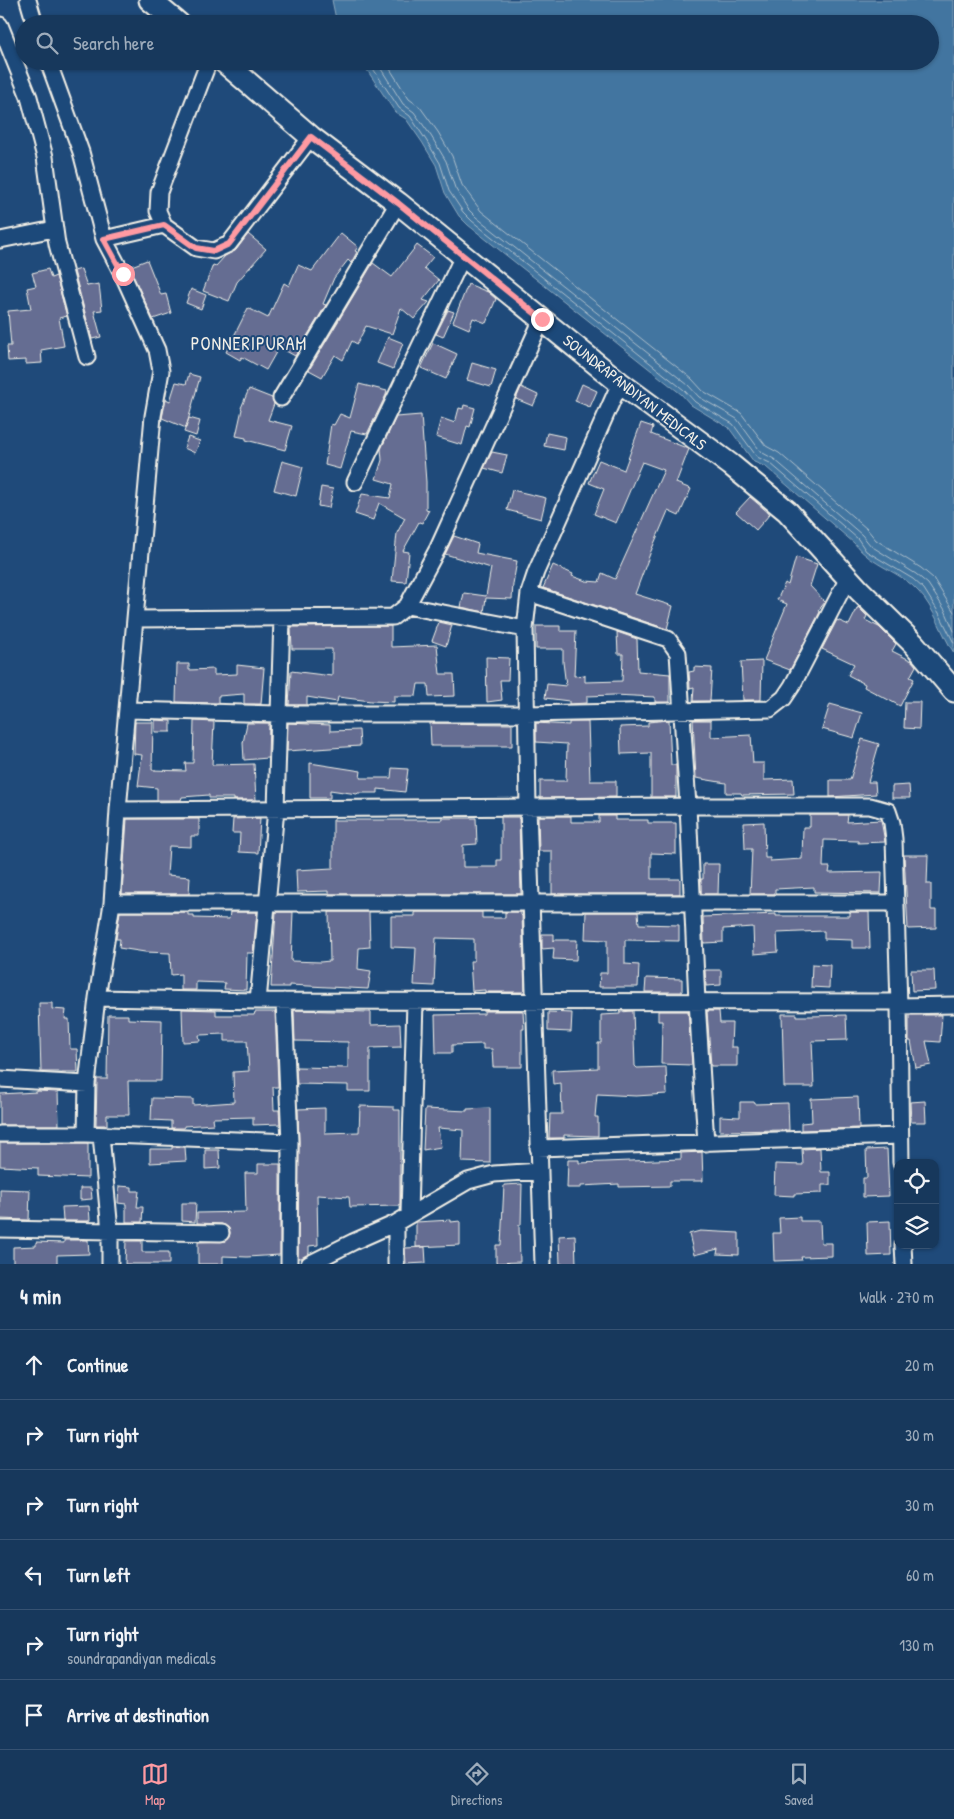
<!DOCTYPE html>
<html lang="en">
<head>
<meta charset="utf-8">
<style>
  body { margin:0; font-family:"Patrick Hand",sans-serif; background:#244365; color:#f1f3f6 }
  .controls { position:absolute; right:15px; bottom:15px; display:grid; overflow:hidden; border-radius:10px; box-shadow:0 1px 4px #0004 }
  .controls button { width:45px; height:45px; display:grid; place-items:center; padding:0; border:0; border-bottom:1px solid #365272; background:#17385c; color:#f1f3f6; font:25px sans-serif }
  .stop { position:absolute; width:15px; height:15px; margin:-11px; border:4px solid #ff9aa2; border-radius:50%; background:#fff }
  .stop.end { background:#ff9aa2; border-color:#fff; box-shadow:0 1px 5px #0008 }
  .list { margin:0; padding:0; list-style:none }
  h2 { display:flex; justify-content:space-between; align-items:center; height:65px; margin:0; padding:0 20px; font-size:21px }
  h2 small { font-size:16px; font-weight:400; color:#9eacbb }
  .list li { display:grid; grid-template-columns:32px 1fr auto; gap:15px; align-items:center; box-sizing:border-box; height:70px; padding:0 20px; border-top:1px solid #365272 }
  .list b { display:block; font-size:19px; white-space:nowrap }
  .list p { margin:0; font-size:16px; white-space:nowrap; color:#9eacbb }
  .list em { font-size:16px; font-style:normal; color:#9eacbb }
  .icon { flex:none; width:28px; height:28px; fill:none; stroke:currentColor; stroke-width:2; stroke-linecap:round; stroke-linejoin:round }
  .map { position:relative; flex:none; width:954px; height:1264px; overflow:hidden }
  .search { position:absolute; background:#17385c; box-shadow:0 1px 4px #0004; left:15px; right:15px; top:15px; height:55px; display:flex; align-items:center; gap:12px; box-sizing:border-box; padding:0 18px; border-radius:28px; color:#9eacbb; font-size:19px }
  .sheet { height:485px; background:#17385c }
  nav { display:flex; justify-content:space-around; align-items:center; box-sizing:border-box; height:70px; border-top:1px solid #365272; background:#17385c; font-size:14px; color:#9eacbb }
  nav a { display:grid; justify-items:center; gap:2px }
  nav .on { color:#ff9aa2 }
  .map>svg:first-child { display:block }
</style>
</head>
<body>
<div class="map">
<svg width="954" height="1264" viewBox="0 0 954 1264">
  <rect width="100%" height="100%" fill="#1f4a7a"/>
  <filter id="ink" filterUnits="userSpaceOnUse"><feTurbulence type="fractalNoise" baseFrequency=".02" numOctaves="2"/><feDisplacementMap in="SourceGraphic" scale="10" xChannelSelector="R" yChannelSelector="G"/><feConvolveMatrix kernelMatrix="1 2 1 2 8 2 1 2 1" color-interpolation-filters="sRGB"/></filter>
  <g filter="url(#ink)">
    <path fill="#4375a0" stroke="#8aa7bd" d="M332,0H954V653C941,633 935,609 919,592C901,571 872,567 854,543L766,467L754,462L729,428L691,405L681,394L468,225L459,216L445,193L436,165L422,142L406,119L395,112L361,61H930V24H337Z"/>
    <g fill="none" stroke-linecap="round" stroke-linejoin="round">
      <path stroke="#adbfcb" stroke-width="1" d="M368,61L399,108L410,116L426,140L440,163L449,191L463,212L472,221L684,390L695,402L733,424L757,457L770,463L858,539L866,551L913,579L924,589L939,613L954,643
        M376,61L403,104L414,112L431,136L446,161L455,188L468,209L476,217L688,385L699,397L737,419L761,452L774,459L862,535L871,546L916,574L928,584L945,610L954,631
        M385,61L409,99L420,107L438,132L452,156L462,185L481,211L692,379L703,391L741,413L766,446L779,453L867,529L876,540L921,568L933,578L954,612"/>
    </g>
    <path fill="#656d92" stroke="#f4f1e8" d="M341,233L358,247L355,251L357,252L351,263L348,260L334,278L323,304L326,305L295,356L279,347L266,370L242,357L240,360L226,352L248,308L268,318L284,283L289,286L298,265L312,271Z
      M248,234L266,249L237,282L229,301L203,291L213,265L216,266L225,256L236,250Z
      M417,245L433,257L424,268L439,280L423,300L429,302L414,319L401,308L392,334L366,326L357,344L352,341L343,360L335,355L322,377L309,370L373,263L392,277Z
      M147,260L161,295L166,294L171,313L153,319L129,267Z
      M48,269L51,278L56,276L67,316L59,318L64,346L41,350L42,363L26,364V360L8,361L7,346H11L8,311L31,309L27,288L36,286L32,273Z
      M81,269L87,286L99,284L102,310L94,311L101,337L92,339L74,271Z
      M468,284L488,292L496,299L486,323L473,318L469,329L453,322Z
      M191,289L206,295L201,309L186,303Z
      M448,310L454,312L443,337L436,334Z
      M388,337L403,343L393,369L377,363Z
      M433,343L457,354L446,379L421,368Z
      M472,363L496,370L491,387L467,380Z
      M189,374L200,377L186,428L162,418L166,399L170,401L176,382L186,384Z
      M359,384L387,391L386,395L367,434L351,431L340,469L325,465L331,424L334,425L340,414L350,418Z
      M582,384L597,391L590,407L575,401Z
      M521,387L538,395L533,406L516,399Z
      M249,389L272,398L274,404L268,420L292,426L285,450L246,440V438L236,436L242,409L241,408Z
      M464,405L475,408L470,427L467,426L462,445L436,437L441,418L455,423L459,408L463,409Z
      M421,415L426,482V509L429,510L422,523L419,522L403,551L409,552L406,582L392,581L397,533L405,518L379,503L373,520L355,514L362,494L390,498L393,484L376,479L382,460L381,449L396,417Z
      M189,418L200,421L196,436L184,432Z
      M641,423L653,427L651,434L689,449L676,483L691,489L679,516L668,511L651,551L635,594L673,606L667,629L543,588L553,565L573,574L572,576L586,581L599,582L602,573L615,579L664,470L642,462L616,523L594,514L604,489L589,483L599,460L624,470Z
      M547,433L566,437L564,450L544,446Z
      M188,437L200,441L195,453L184,448Z
      M492,452L507,455L502,473L484,468Z
      M282,461L303,467L296,496L274,490Z
      M321,487L333,489L329,508L318,506Z
      M512,490L546,498L541,519L507,510Z
      M750,497L770,514L756,530L736,512Z
      M454,536L478,544L476,553L517,561L513,584L512,599L486,598L484,612L461,607L464,593L486,596L491,568L445,554Z
      M796,557L817,564L810,586L825,602L818,611L820,612L790,670L764,660L787,604L777,600L785,583L788,585Z
      M858,607L867,616L865,620L879,627L896,644L892,651L912,661L916,666L910,677L914,679L900,706L864,687L865,684L848,675L854,664L822,649L837,620L849,625Z
      M439,622L452,625L446,646L432,641Z
      M391,626V647L437,645L440,674H454L455,696L429,697L428,684H418L416,696H394V702L371,701L338,697L337,702L307,697V705H289L291,671L332,676V649H292L291,627Z
      M536,626H560V631H576L574,676L585,675V682L622,681L623,654H618L617,632L637,639L638,671L670,674V702H655V697L614,695L587,696V703L569,704V701L545,698L547,684L566,686L563,662V649H536Z
      M486,657L509,658L508,680H500L502,700L487,702Z
      M762,661L761,700H743L741,662Z
      M177,664H189V670L214,669V675L237,674V665L264,668L261,704H244V694L218,696V703L176,702Z
      M694,667L712,668L710,701H693L694,687L690,688L689,672L694,671Z
      M905,702H920L919,729L904,728Z
      M830,704L862,713L854,738L822,729Z
      M155,720L171,721V732H155Z
      M669,720L671,765H676V797H651V753L621,754L620,727L648,726V722Z
      M693,720H711V737L751,735L753,763H764V780L793,779L794,794L742,795L741,793H726V783L696,778Z
      M194,721L214,722L212,765L254,764L256,800H234V798H209V795L182,797L181,800H157V788L138,786L142,755L134,754L135,722H153L152,770L186,771L185,763H193Z
      M569,722H588L590,781H616V797L540,798V781H566L567,744L536,742V723L569,725Z
      M247,723H269L268,758L244,760L243,743Z
      M288,723L330,725V731L359,730L360,746L287,751Z
      M430,723L512,724V746H431Z
      M862,739L879,744L868,782H875L876,794L830,797V780H850Z
      M310,763L361,771L360,778H391L392,768L408,769L405,792L378,789V793H358L357,794L330,790V798H310Z
      M909,785L910,798H892V786Z
      M810,815H848L847,822L881,820L885,842L858,843V841L824,840L823,867H830L829,873L882,872L881,893L814,892V887L775,889V894H750L752,849H745L744,823L764,822L765,858H770V861L802,859L803,827H810Z
      M538,816H571V822H599V816H615V820H648V823H676V854L651,853V879H680V894H552V851H539Z
      M501,817H519L521,894H329V891L297,892L296,870L333,868V820H442V818H476L477,844L463,845V867H497V860H501Z
      M260,818L258,853L239,852L240,833H232L233,819Z
      M127,819H199V836H191V847L169,846L167,875L190,877L189,894H122Z
      M904,855H928L927,884H931V910H936V928L908,929Z
      M703,864H719L718,894H701V879H703Z
      M120,912H188V915H194V918L229,919L230,912H257L253,953H247L246,990L224,989L225,983L196,982V990H181V974L171,975L170,953L145,952L119,948L120,939H116Z
      M276,912H293L291,961L320,962L330,961L329,912H369L370,947L359,948L358,969L371,971L368,989L289,985V987H271Z
      M415,912H482V918H505V912H521V915L522,916L525,992H485V990L472,991L470,961H474V939L436,938L434,986L414,985L416,948L391,947V916H415Z
      M586,912H638L639,924L679,925V941L625,940V964L639,965L638,987H599L600,973H607V940L585,939Z
      M850,912H869L870,948H852V940L824,939V931L777,933L778,952L754,954L753,927L723,929V942L704,943L703,917L776,914V916H850Z
      M542,934H554V941V940H577L576,960L553,959L554,948L542,949Z
      M812,964L830,965L829,988L811,987Z
      M705,970H721V985L706,986Z
      M911,970H934L935,990L912,991Z
      M646,978L682,979V992H645Z
      M39,1003H52V1009L66,1010L65,1019H69L70,1049H77L78,1072H41Z
      M182,1009L216,1010V1015H254L255,1012H275L278,1083V1087H273L274,1110H279L280,1124L253,1125V1117L213,1118L214,1124L184,1126V1128H171V1121L151,1120L152,1098L193,1099V1105L234,1102L233,1072L249,1071L247,1041H225V1034L199,1035L200,1041L183,1042Z
      M294,1010L371,1012V1025L400,1024L401,1047L370,1048V1091H348V1085L297,1084L296,1067L348,1068V1042L295,1041Z
      M484,1011H523L524,1029H522V1067H493L492,1049H483V1044L452,1045V1053H436L435,1015L484,1014Z
      M633,1011L635,1066L637,1068L666,1067L667,1094L636,1096L597,1094L595,1117H598V1136L564,1135V1138H549L550,1114H562L561,1083L553,1084L552,1070L598,1068V1043H601V1015L620,1014V1012Z
      M658,1011H688L692,1065L661,1064L662,1021H658Z
      M707,1011H719L720,1023H732L731,1047H737V1066H711Z
      M548,1012L572,1013L571,1032L548,1031Z
      M782,1014H797V1016H811L846,1015L847,1040L812,1041L814,1087H784Z
      M108,1015H128V1019L162,1020L161,1081H128L129,1115H107V1125H96L97,1079H107Z
      M909,1015H942L940,1042L926,1041L931,1065L916,1068L911,1041H909Z
      M37,1091L58,1092L59,1125H0V1094L37,1092Z
      M858,1097L859,1128L801,1130V1123L812,1122L811,1099Z
      M925,1101L926,1122H911L910,1102Z
      M740,1102H754L755,1104L788,1103L789,1130L720,1131V1116L740,1117Z
      M360,1106L394,1107V1110H400V1206L350,1207L349,1197L317,1195L318,1245L309,1246V1254L301,1258H298L299,1142L298,1109L325,1108V1133L359,1132Z
      M490,1108V1163L462,1162L463,1130L438,1128L441,1147L423,1150L425,1109L467,1111V1109Z
      M0,1143H88V1178L38,1176V1168L0,1166Z
      M172,1147H185L186,1161L150,1163V1149H172Z
      M820,1148L821,1172H830V1185H822V1193L794,1194V1196L774,1195L775,1164L803,1165L802,1149Z
      M887,1149L889,1196L863,1197V1178H867L866,1150Z
      M205,1150H219L220,1168L205,1169Z
      M702,1152L703,1181H670V1186L619,1187V1184L581,1186V1188H567L568,1160H579V1163L681,1159V1153Z
      M258,1164H280V1255L247,1257L223,1256V1264H198V1242L225,1241L229,1237L230,1233L229,1228L222,1224L197,1223V1213L246,1212L245,1173H258Z
      M522,1184L521,1225H519L520,1262L496,1263V1245H501L504,1185Z
      M119,1186L132,1187V1191H139L137,1207H143L142,1222H126V1204L118,1203Z
      M80,1188H91L92,1199L80,1200Z
      M0,1189L30,1190L29,1220L0,1219Z
      M182,1203H196L195,1222L182,1221Z
      M89,1206L90,1220L88,1221H63L62,1207Z
      M800,1217V1221H820L821,1243H832V1256L801,1257L802,1260L774,1261L773,1233H780L779,1218Z
      M451,1220V1222L460,1221V1245L416,1247V1222Z
      M890,1221L891,1255L868,1256L867,1222Z
      M700,1231L739,1233V1255L717,1254L718,1249L694,1255L689,1234Z
      M575,1235L576,1264H560L559,1236Z
      M64,1240H88L89,1254L57,1255V1264H13V1247L36,1246V1242L64,1243Z
      M126,1241H142V1252H169V1264H125Z
      M425,1247L426,1263L406,1264L405,1248Z"/>
    <g fill="none" stroke-linecap="round" stroke-linejoin="round">
      <g stroke="#f4f1e8" stroke-width="19">
        <path id="street" d="M28,0L35,24
          M0,25L29,97L45,157L57,244L87,357
          M48,61L81,152L104,239L123,275L157,350L161,371L153,416L118,810
          M209,61L159,192L158,211L164,225L196,248L214,251L229,244L311,137
          M104,239L164,225
          M0,240L54,229
          M281,398L398,203
          M355,482L463,256
          M529,593L668,639L678,653L688,806L697,1001L706,1143
          M407,606L525,629
          M135,619L393,617L407,606L438,548L542,319
          M128,710L278,714H526L770,709L784,698L792,686L848,578
          M112,903H896
          M258,1001L276,809L282,618
          M284,1001L290,1142L289,1264
          M899,1002L258,1001L97,998L112,903L118,810L688,806H870L888,811L892,823L894,839L899,1006L901,1163
          M899,1006L954,1005
          M0,1079L87,1084
          M0,1134H86L290,1142
          M86,1134L87,1084L97,998
          M101,1135L110,1231V1264
          M538,1148L900,1136
          M409,1214L415,1001
          M396,1223V1264
          M0,1229L221,1233
          M903,1245L904,1264
          M309,1264L353,1242L396,1223L468,1181L494,1174L540,1171
          M543,1264L528,807L525,629L529,593L536,572L620,383"/>
      </g>
      <g stroke="#f4f1e8" stroke-width="25">
        <path id="secondary" d="M150,0L179,24
          M223,61L311,137L398,203L620,383L731,465L787,511L859,590L914,644L954,691"/>
      </g>
      <use href="#street" stroke="#1f4a7a" stroke-width="15"/>
      <use href="#secondary" stroke="#1f4a7a" stroke-width="21"/>
    </g>
  </g>
  <g fill="none" stroke-linecap="round" stroke-linejoin="round" filter="url(#ink)">
    <path stroke="#ff9aa2" stroke-width="6" d="M123,274L104,239L164,225L196,248L214,251L229,244L311,137L398,203L542,319"/>
  </g>
  <g text-anchor="middle" dominant-baseline="central" stroke-width="4" stroke-linejoin="round" paint-order="stroke">
    <g font-size="16" fill="#f4f1e8" stroke="#1f4a7a">
      <text transform="translate(635 392) rotate(38)">SOUNDRAPANDIYAN MEDICALS</text>
    </g>
    <g font-size="18" letter-spacing="1" fill="#f4f1e8" stroke="#1f4a7a">
      <text x="249" y="343">PONNERIPURAM</text>
    </g>
  </g>
</svg>
<div class="controls">
<button><svg class="icon" aria-label="locate" viewBox="0 0 24 24"><circle cx="12" cy="12" r="6"/><path d="M12 2v4M12 18v4M2 12h4M18 12h4"/></svg></button>
<button><svg class="icon" aria-label="layers" viewBox="0 0 24 24"><path d="M12 4l9 5-9 5-9-5zM3 14l9 5 9-5"/></svg></button>
</div>
<div class="stop" style="left:123px;top:274px"></div>
<div class="stop end" style="left:542px;top:319px"></div>
<div class="search"><svg class="icon" aria-label="search" viewBox="0 0 24 24"><circle cx="10" cy="10" r="6"/><path d="M15 15l6 6"/></svg>Search here</div>
</div>
<section class="sheet">
<h2>4 min<small>Walk · 270 m</small></h2>
<ul class="list">
<li><svg class="icon" aria-label="ahead" viewBox="0 0 24 24"><path d="M12 20V5M6 11l6-6 6 6"/></svg><div><b>Continue</b></div><em>20 m</em></li>
<li><svg class="icon" aria-label="right" viewBox="0 0 24 24"><path d="M7 20v-9h11M14 6l5 5-5 5"/></svg><div><b>Turn right</b></div><em>30 m</em></li>
<li><svg class="icon" aria-label="right" viewBox="0 0 24 24"><path d="M7 20v-9h11M14 6l5 5-5 5"/></svg><div><b>Turn right</b></div><em>30 m</em></li>
<li><svg class="icon" aria-label="left" viewBox="0 0 24 24"><path d="M17 20v-9H6M10 6l-5 5 5 5"/></svg><div><b>Turn left</b></div><em>60 m</em></li>
<li><svg class="icon" aria-label="right" viewBox="0 0 24 24"><path d="M7 20v-9h11M14 6l5 5-5 5"/></svg><div><b>Turn right</b><p>soundrapandiyan medicals</p></div><em>130 m</em></li>
<li><svg class="icon" aria-label="arrive" viewBox="0 0 24 24"><path d="M6 21V4h12l-3 4 3 4H6"/></svg><div><b>Arrive at destination</b></div></li>
</ul>
</section>
<nav>
<a class="on"><svg class="icon" aria-label="map" viewBox="0 0 24 24"><path d="M3 6l6-2 6 2 6-2v14l-6 2-6-2-6 2zM9 4v14M15 6v14"/></svg>Map</a>
<a><svg class="icon" aria-label="directions" viewBox="0 0 24 24"><path d="M12 3l9 9-9 9-9-9zM9 14v-3h6M13 9l2 2-2 2"/></svg>Directions</a>
<a><svg class="icon" aria-label="saved" viewBox="0 0 24 24"><path d="M7 4h10v16l-5-4-5 4z"/></svg>Saved</a>
</nav>
</body>
</html>
